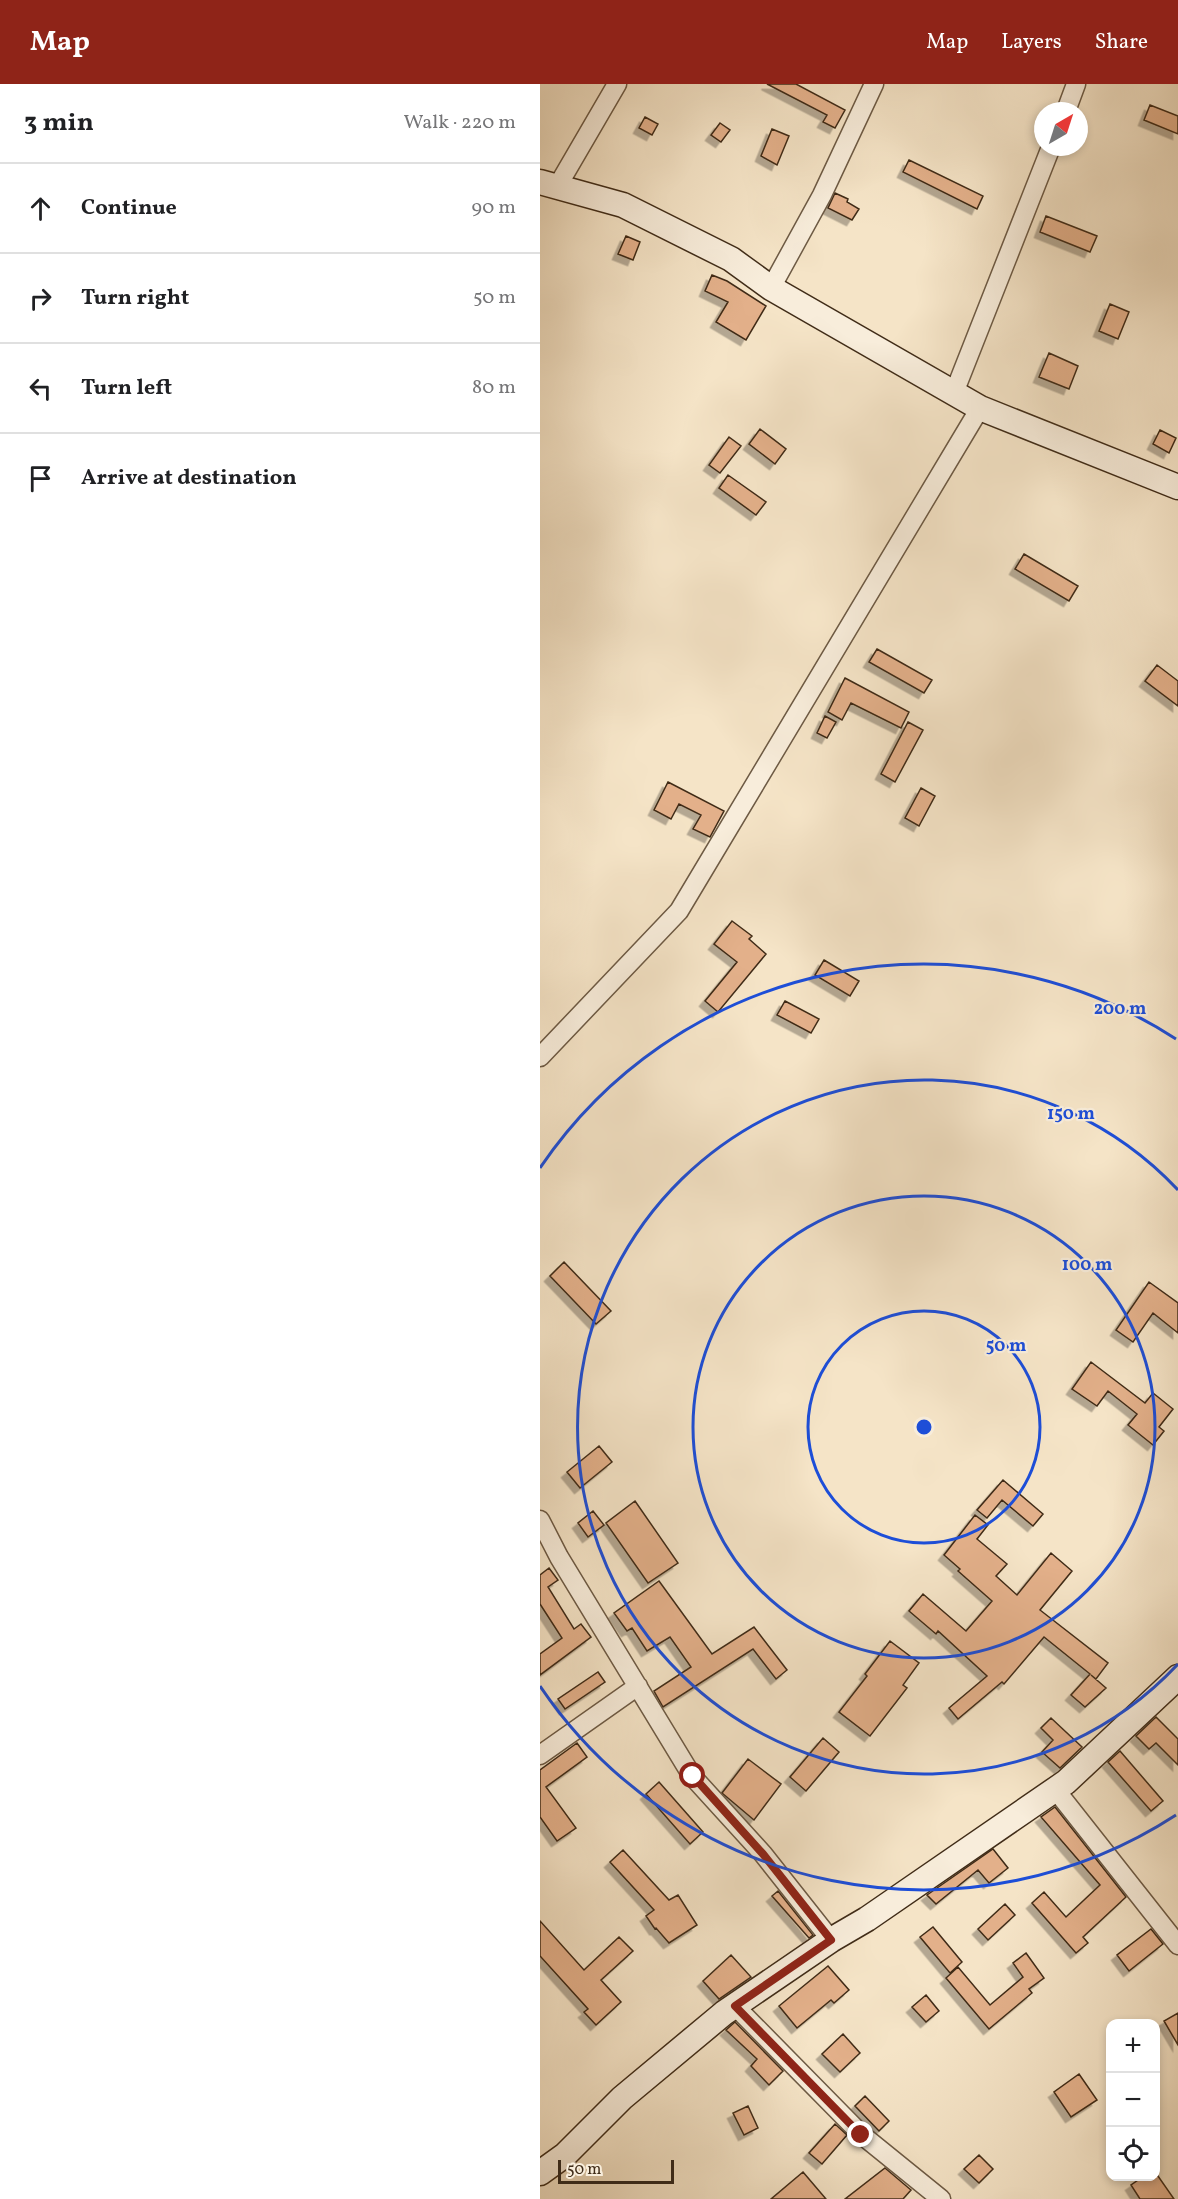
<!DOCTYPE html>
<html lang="en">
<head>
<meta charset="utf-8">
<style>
  body { margin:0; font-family:Vollkorn,serif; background:#f2f2f2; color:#202124 }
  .controls { position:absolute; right:18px; bottom:18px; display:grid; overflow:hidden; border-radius:12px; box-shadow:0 3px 9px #0003 }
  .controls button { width:54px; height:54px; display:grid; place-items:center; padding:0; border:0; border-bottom:2px solid #e0e0e0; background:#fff; color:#202124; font:30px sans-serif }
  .compass { position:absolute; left:494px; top:18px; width:54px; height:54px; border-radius:50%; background:#fff; box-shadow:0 3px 9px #0003; rotate:39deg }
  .scale { position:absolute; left:18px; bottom:15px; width:116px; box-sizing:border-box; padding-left:6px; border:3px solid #402c18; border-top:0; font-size:16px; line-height:21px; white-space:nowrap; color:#402c18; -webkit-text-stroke:4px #f8eddb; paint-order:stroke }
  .stop { position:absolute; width:18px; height:18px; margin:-14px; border:4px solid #8f2418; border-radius:50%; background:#fff }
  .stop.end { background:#8f2418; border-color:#fff; box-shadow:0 2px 6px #0008 }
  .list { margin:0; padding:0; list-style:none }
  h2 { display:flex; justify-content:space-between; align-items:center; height:78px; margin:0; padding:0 24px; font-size:26px }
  h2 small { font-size:20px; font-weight:400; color:#757577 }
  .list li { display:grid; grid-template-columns:39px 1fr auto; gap:18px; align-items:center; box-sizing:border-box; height:90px; padding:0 24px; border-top:2px solid #e0e0e0 }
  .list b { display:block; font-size:22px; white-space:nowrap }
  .list em { font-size:20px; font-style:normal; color:#757577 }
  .icon { flex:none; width:33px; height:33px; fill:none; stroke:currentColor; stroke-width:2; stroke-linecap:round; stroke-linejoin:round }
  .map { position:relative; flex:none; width:638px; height:2115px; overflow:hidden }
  header { display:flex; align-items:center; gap:36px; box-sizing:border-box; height:84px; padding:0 30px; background:#8f2418; color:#fff }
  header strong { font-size:28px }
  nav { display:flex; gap:33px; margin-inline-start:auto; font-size:21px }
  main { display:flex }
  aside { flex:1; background:#fff }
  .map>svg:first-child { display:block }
</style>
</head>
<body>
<header>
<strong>Map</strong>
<nav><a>Map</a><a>Layers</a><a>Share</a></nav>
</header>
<main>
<aside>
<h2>3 min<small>Walk · 220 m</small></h2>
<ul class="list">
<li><svg class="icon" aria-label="ahead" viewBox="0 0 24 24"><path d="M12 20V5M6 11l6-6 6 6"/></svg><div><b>Continue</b></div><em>90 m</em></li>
<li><svg class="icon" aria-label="right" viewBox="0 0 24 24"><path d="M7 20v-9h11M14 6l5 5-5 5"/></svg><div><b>Turn right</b></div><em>50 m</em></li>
<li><svg class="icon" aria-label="left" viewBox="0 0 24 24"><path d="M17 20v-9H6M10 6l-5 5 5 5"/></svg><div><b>Turn left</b></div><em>80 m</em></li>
<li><svg class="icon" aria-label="arrive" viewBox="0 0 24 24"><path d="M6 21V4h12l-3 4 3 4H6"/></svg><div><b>Arrive at destination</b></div></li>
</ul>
</aside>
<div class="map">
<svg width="638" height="2115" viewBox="0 0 638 2115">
  <defs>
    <filter id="shadow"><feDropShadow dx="-5.5" dy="5.5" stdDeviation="0" flood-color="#0004"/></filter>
  </defs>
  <rect width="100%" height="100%" fill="#f5e4c7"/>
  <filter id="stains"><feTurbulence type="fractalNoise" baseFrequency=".00333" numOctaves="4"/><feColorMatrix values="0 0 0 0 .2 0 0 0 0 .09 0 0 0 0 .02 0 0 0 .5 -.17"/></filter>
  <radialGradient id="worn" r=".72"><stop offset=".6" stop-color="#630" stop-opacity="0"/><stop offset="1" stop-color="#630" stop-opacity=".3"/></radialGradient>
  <path fill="#e3b08a" stroke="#402c18" stroke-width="1.5" filter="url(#shadow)" d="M227,0H256L305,26L295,44L283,38L287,31Z
    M610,21L638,32V50L604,36Z
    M105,33L118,40L112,51L99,44Z
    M180,39L190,46L181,58L171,51Z
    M232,45L249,52L237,81L221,72Z
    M369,76L443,112L437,125L363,88Z
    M295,109L308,115L307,118L319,125L312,136L288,124Z
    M506,132L557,152L550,168L500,148Z
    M86,152L100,158L93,176L78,170Z
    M172,191L187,197L226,222L206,256L176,238L188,218L165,207Z
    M570,220L589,228L578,255L559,247Z
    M509,269L538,282L529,305L499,293Z
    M220,345L246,365L235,380L209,360Z
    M620,346L636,354L629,369L613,360Z
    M189,353L201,362L180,389L169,381Z
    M188,391L226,418L216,431L179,404Z
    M484,470L538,502L529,517L475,485Z
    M337,565L392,596L384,609L329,578Z
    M617,581L638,597V622L605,597Z
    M305,594L369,628L361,644L311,619L302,636L288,628Z
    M285,632L296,638L287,654L277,649Z
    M368,638L383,646L355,698L341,690Z
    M128,698L184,727L170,753L153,745L161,731L139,720L131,735L114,726Z
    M381,704L395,712L379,742L365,734Z
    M192,837L212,852L209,855L226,870L178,928L165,917L197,878L174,860Z
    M284,876L319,897L310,912L275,891Z
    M245,917L279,935L271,949L237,931Z
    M24,1178L71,1227L56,1240L10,1192Z
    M609,1198L638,1219V1249L613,1229L593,1258L576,1246Z
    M551,1278L605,1319L613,1309L633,1325L619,1343L624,1347L613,1361L588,1341L597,1330L568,1307L557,1322L532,1305Z
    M59,1362L72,1378L40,1404L27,1388Z
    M463,1396L503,1430L493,1442L462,1416L447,1434L437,1426Z
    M95,1417L138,1479L108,1499L66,1439Z
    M53,1427L64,1441L48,1453L38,1439Z
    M435,1431L448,1441L437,1455L467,1480L456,1492L477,1511L511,1469L532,1487L500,1526L568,1579L556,1595L551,1591L566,1604L545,1623L531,1611L550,1590L504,1553L464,1600L462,1598L418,1635L409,1624L447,1592L398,1547L396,1550L369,1527L383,1510L426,1547L452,1517L418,1487L420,1485L404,1471Z
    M9,1484L18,1496L8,1503L34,1545L41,1540L51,1553L0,1591V1570L22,1554L0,1520V1491Z
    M119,1497L172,1570L214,1543L247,1586L236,1595L213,1565L123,1623L114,1607L151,1583L130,1553L107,1567L92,1544L87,1547L74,1529Z
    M350,1557L379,1579L363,1601L367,1604L330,1652L299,1628L327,1592L325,1590Z
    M58,1588L65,1598L25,1625L18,1615Z
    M616,1633L638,1655V1681L616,1659L609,1665L596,1652Z
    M511,1634L542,1663L520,1684L502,1668L513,1656L501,1644Z
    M283,1654L299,1668L266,1707L250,1693Z
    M37,1659L47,1673L6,1703L36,1744L17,1757L0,1733V1686Z
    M580,1667L623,1717L611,1727L568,1678Z
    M208,1675L241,1700L214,1736L182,1709Z
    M119,1698L163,1748L150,1760L106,1710Z
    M515,1723L586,1813L543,1853L548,1859L536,1869L492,1819L504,1808L526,1833L560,1801L501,1733Z
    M453,1765L468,1784L449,1799L438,1786L396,1820L387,1811Z
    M83,1766L129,1816L138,1811L157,1841L129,1859L116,1844L115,1845L106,1832L114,1826L70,1778Z
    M238,1807L273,1851L269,1854L232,1812Z
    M465,1820L475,1831L448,1856L438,1845Z
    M0,1837L44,1886L79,1853L93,1867L61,1896L81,1918L56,1941L44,1928L48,1925L0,1872Z
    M393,1843L422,1878L410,1889L380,1853Z
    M611,1845L623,1860L589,1887L577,1871Z
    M486,1869L504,1894L489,1905L492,1909L449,1945L406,1894L418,1883L450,1921L483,1893L473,1879Z
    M191,1871L211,1893L179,1915L163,1897Z
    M288,1882L309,1906L294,1919L291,1916L257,1944L239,1922Z
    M386,1911L399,1927L386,1938L372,1923Z
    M638,1929V1961L624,1937Z
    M195,1938L243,1987L229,2001L211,1982L217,1975L186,1946Z
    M303,1950L320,1969L300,1988L282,1970Z
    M539,1990L557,2016L531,2033L514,2008Z
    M325,2012L349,2037L339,2047L315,2022Z
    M208,2022L218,2044L204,2051L193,2029Z
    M295,2040L307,2051L282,2080L269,2069Z
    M439,2071L453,2085L439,2099L424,2085Z
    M345,2084L371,2106L363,2115H305Z
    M263,2088L286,2115H231Z
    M604,2092H618L634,2115H600L591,2101Z"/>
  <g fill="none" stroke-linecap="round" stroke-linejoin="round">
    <g stroke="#6d5a44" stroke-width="21">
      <path id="street" d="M526,27L536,0
        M17,103L77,0
        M231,204L282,111L334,0
        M414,309L511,63
        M0,973L139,827L440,324
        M0,1436L19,1473L152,1692L223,1770L291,1856
        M0,1671L98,1602
        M515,1705L638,1861
        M195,1922L322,2051L401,2115"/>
    </g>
    <g stroke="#402c18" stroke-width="27">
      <path id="secondary" d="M0,98L83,121L191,175L231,204L440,324L638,403
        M0,2089L25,2071L82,2014L184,1929L291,1856L327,1835L526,1698L638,1593"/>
    </g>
    <use href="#street" stroke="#f8eddb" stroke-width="18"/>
    <use href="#secondary" stroke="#f8eddb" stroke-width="24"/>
  </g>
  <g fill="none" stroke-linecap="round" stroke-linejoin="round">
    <path stroke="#8f2418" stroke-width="8" d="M153,1692L223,1770L291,1856L195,1922L321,2051"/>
  </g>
  <g fill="none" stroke="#1d4ed8" stroke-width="3">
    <circle cx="384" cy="1343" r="116"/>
    <circle cx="384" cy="1343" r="231"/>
    <path d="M638 1580A347 347 0 1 1 638 1106"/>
    <path d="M636 1731A463 463 0 0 1 0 1602M0 1084A463 463 0 0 1 636 955"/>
  </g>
  <circle cx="384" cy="1343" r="9" fill="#1d4ed8" stroke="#f8eddb" stroke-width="3"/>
  <g font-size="18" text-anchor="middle" font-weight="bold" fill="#1d4ed8" stroke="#f8eddb" stroke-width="4.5" stroke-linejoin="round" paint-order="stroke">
    <text x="580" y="930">200 m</text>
    <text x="531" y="1035">150 m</text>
    <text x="547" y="1186">100 m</text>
    <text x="466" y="1267">50 m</text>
  </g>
  <rect width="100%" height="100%" filter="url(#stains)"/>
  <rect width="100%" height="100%" fill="url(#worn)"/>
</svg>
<div class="controls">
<button>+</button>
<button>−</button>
<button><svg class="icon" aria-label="locate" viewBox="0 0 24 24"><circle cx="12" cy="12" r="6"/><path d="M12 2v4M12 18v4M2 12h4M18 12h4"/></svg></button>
</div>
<svg class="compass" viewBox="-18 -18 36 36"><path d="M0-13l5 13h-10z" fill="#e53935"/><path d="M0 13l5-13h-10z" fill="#757577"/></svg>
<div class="scale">50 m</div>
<div class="stop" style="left:153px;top:1692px"></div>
<div class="stop end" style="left:321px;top:2051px"></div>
</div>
</main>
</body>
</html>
